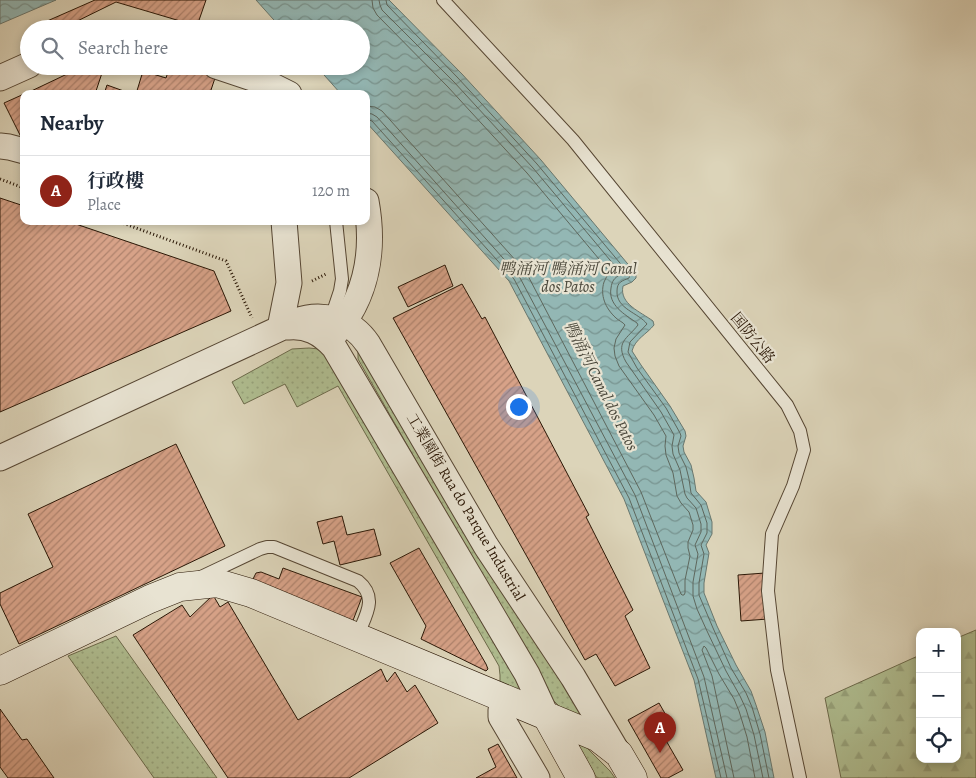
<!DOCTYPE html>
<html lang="en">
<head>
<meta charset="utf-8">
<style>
  body { margin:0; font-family:Alegreya,"Noto Serif SC",serif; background:#f6f6f7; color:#1f2937 }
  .controls { position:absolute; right:15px; bottom:15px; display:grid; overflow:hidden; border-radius:10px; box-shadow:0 2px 8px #0003 }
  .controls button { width:45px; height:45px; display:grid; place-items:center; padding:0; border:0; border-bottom:1px solid #e0e1e3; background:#fff; color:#1f2937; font:25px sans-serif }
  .you { position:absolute; left:518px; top:406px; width:18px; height:18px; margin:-12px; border:4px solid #fff; border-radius:50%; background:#1a73e8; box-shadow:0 0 0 8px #1a73e833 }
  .badge { display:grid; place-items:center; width:32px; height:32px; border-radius:50%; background:#8f2418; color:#fff; font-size:16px; font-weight:700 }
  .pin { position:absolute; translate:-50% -41px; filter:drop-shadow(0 1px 2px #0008) }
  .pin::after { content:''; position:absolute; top:26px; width:18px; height:15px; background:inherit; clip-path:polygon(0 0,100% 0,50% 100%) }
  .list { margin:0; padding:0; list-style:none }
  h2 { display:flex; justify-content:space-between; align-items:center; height:65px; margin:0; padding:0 20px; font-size:21px }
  h2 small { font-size:16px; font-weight:400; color:#747a83 }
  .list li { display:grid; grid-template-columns:32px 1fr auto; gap:15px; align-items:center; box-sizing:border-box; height:70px; padding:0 20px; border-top:1px solid #e0e1e3 }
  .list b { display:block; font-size:19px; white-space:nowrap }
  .list p { margin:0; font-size:16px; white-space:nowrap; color:#747a83 }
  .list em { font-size:16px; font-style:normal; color:#747a83 }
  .icon { flex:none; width:28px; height:28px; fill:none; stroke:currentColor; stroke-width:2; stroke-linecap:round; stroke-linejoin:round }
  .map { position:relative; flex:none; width:976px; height:778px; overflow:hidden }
  .search { position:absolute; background:#fff; box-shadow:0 2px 8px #0003; left:20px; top:20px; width:350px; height:55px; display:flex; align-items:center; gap:12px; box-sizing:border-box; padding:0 18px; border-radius:28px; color:#747a83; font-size:19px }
  .panel { position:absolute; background:#fff; box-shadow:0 2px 8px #0003; left:20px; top:90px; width:350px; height:135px; border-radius:10px }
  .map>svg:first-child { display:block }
</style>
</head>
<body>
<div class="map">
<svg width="976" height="778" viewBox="0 0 976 778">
  <defs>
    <pattern id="grass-dots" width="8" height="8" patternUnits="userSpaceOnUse" patternTransform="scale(1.25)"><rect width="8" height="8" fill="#afbd90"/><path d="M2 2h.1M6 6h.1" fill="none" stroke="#97a27b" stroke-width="1.8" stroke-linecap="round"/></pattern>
    <pattern id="forest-firs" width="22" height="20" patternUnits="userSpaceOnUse" patternTransform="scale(1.25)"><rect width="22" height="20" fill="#afbd90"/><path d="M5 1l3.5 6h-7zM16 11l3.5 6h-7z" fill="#97a27b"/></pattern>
    <pattern id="water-waves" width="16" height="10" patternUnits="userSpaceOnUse" patternTransform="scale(1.25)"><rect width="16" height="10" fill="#93b7b4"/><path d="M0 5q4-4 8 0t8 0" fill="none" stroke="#789490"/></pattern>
    <pattern id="building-hatch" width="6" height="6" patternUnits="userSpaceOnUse" patternTransform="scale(1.25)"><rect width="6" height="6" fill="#d7a288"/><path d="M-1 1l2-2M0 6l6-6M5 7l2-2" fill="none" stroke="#af836d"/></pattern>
  </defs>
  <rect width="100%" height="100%" fill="#dcd4b9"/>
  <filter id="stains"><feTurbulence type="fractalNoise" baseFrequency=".004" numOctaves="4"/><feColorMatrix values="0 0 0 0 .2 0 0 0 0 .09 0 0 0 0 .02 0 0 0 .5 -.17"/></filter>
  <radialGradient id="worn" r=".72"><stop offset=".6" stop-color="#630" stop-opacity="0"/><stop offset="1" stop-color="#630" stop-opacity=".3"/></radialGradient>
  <path fill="url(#grass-dots)" stroke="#6c6a4b" d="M309,348L319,349L325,355L527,698L492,687L500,681V675L499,666L338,386L297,407L285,384L244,404L232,382L292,349Z
    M358,348L590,729L562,709L552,699L358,359Z
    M116,636L217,778H154L68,656Z
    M581,742L610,771L615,778H597L577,744Z"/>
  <path fill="url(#forest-firs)" stroke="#6c6a4b" d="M976,630V778H841L825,698L920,655V759H957V638Z"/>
  <path fill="url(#water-waves)" stroke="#69776e" d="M0,0H56L0,24Z
    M256,0H389L462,74L541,160L632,269L636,275V278L632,282L623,286C619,304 641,312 653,321L654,325C647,334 635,339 632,351L641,365L670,406L685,431L686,436L683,446L684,452L691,465L694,478L696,491L706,502L712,522V534L706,545L709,553L704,583V593L717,626L736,665L751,691L756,705L765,732L774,778H716L694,680L624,499L509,281L366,122V94H341L316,66H361V29H282Z"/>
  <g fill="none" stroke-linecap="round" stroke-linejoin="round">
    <path stroke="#5e675d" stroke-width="1" d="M379,0L380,5L382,10L454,82L533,168L620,272V275C614,278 612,281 611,288C608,305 624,314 637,323L638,325C627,339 615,342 626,362L661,412L674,435L672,446L673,454L680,470L685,494L687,498L696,508L701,524V532L695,545L698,554L693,582V596L697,609L707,631L726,671L740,696L746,709L754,735L763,778
      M386,0L387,5L458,78L537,164L630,275L629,278C622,281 617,282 617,291C616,309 639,313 647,324L630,342L628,352L637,368L666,408L680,433L681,436L678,446L679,453L686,467L689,479L691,493L701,505L707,523V533L701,545L704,554L699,583V595L713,628L731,668L746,693L752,707L760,734L769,778
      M366,106L375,107L382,111L526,272L641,492L681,594L682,595H684L685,593V580L690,556L688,548V542L693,530V525L689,512L681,503L677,496L673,473L666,455L665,446L666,436L654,415L619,366L615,356L614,348L616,339L625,325C623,322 619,321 616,318C605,308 600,295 604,282C606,278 608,274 609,271L527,173L448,87L377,15L373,8L372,0
      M366,113L372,114L377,117L519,276L635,495L704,677L727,778
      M366,119L372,121L514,279L629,498L698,679L721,778
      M734,778L712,676L702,650L704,646L706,648L719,674L734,699L739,711L747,737L755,778"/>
  </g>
  <path fill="url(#building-hatch)" stroke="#2a1706" d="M95,0H206L197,26L116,2L61,29H29Z
    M84,66L102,73L95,94H25Z
    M170,66H219L210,93L212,94H136L143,71L166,78Z
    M107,85L132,94H104Z
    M24,94V136L21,137L4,103Z
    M0,198L24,206V221H67L214,271L231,311L0,412Z
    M445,265L453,286L408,307L398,287Z
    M462,284L482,319L485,317L589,515L586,517L633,610L625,616L650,668L615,686L596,654L585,660L393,318Z
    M176,444L225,546L19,644L0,604V593L53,567L28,514Z
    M342,516L347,535L374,529L381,555L340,565L334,541L323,544L317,522Z
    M419,548L486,664L488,669L486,671L421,639L426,626L390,563Z
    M283,568L362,597L352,623L251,583L256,573L261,572L279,579Z
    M765,573L768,619L741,621L738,575Z
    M213,595L220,607L228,602L298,720L381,669L387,682L395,672L407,692L415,685L438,723L349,778H228L133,635L182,605L190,617Z
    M659,703L675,731L664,737L683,770L668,778H661L628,720Z
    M0,709L22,740L27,739L54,778H8L0,767Z
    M498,744L517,778H476L496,767L488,749Z"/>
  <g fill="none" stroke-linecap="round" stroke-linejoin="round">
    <g stroke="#564633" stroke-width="14">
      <path id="lane" d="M443,0L573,140L787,405L800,431L804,450L793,486L772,534L768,591L777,670L800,778
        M331,318L340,291L342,279L336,221
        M201,577L260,549L267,547H274L358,581C379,598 365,616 357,637"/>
    </g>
    <g stroke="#564633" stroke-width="27">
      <path id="street" d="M216,66L267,83L289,94
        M0,78L29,65
        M0,146L9,147L24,151
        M288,327C307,325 321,333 334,347L527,674L546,715
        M280,328L289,283L284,221
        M334,335C367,297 375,250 366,201
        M0,458L296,321C323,311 352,320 368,344L486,546L573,677L618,753
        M506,699L501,710V717L537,778"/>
    </g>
    <g stroke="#2a1706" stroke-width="29">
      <path id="secondary" d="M0,671L150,599L180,587L217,583L251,593L597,737L619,754L633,778
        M546,715L581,778"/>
    </g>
    <path stroke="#2a1706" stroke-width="3" stroke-dasharray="1 2.5" stroke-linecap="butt" d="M0,179L24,188
      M117,221L226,261L252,318
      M312,281L326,274"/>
    <use href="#lane" stroke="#e8e3d2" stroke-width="12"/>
    <use href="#street" stroke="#e8e3d2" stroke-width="25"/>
    <use href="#secondary" stroke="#e8e3d2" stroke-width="28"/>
  </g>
  <g text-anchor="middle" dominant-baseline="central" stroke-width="4.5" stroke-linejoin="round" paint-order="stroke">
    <g font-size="15" fill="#2a1706" stroke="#e8e3d2">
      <text transform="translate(753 338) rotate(51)">国防公路</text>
      <text transform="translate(466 507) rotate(59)">工業園街 Rua do Parque Industrial</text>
    </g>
    <g font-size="16" font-style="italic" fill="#4a473a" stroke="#e8e3d2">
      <text x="568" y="269">鸭涌河 鴨涌河 Canal<tspan x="568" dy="18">dos Patos</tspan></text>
      <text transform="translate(601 386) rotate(63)">鴨涌河 Canal dos Patos</text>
    </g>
  </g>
  <rect width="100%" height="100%" filter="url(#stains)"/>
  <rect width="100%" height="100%" fill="url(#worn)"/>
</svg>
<div class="controls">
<button>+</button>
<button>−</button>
<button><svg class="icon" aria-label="locate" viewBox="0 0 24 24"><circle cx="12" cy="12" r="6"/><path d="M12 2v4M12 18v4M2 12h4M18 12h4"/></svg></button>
</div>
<div class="you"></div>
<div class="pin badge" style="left:660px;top:753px">A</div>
<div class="search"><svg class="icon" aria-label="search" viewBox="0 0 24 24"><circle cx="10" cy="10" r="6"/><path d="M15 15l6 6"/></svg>Search here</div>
<section class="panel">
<h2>Nearby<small></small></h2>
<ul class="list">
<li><span class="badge">A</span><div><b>行政樓</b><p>Place</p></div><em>120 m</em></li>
</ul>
</section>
</div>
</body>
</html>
